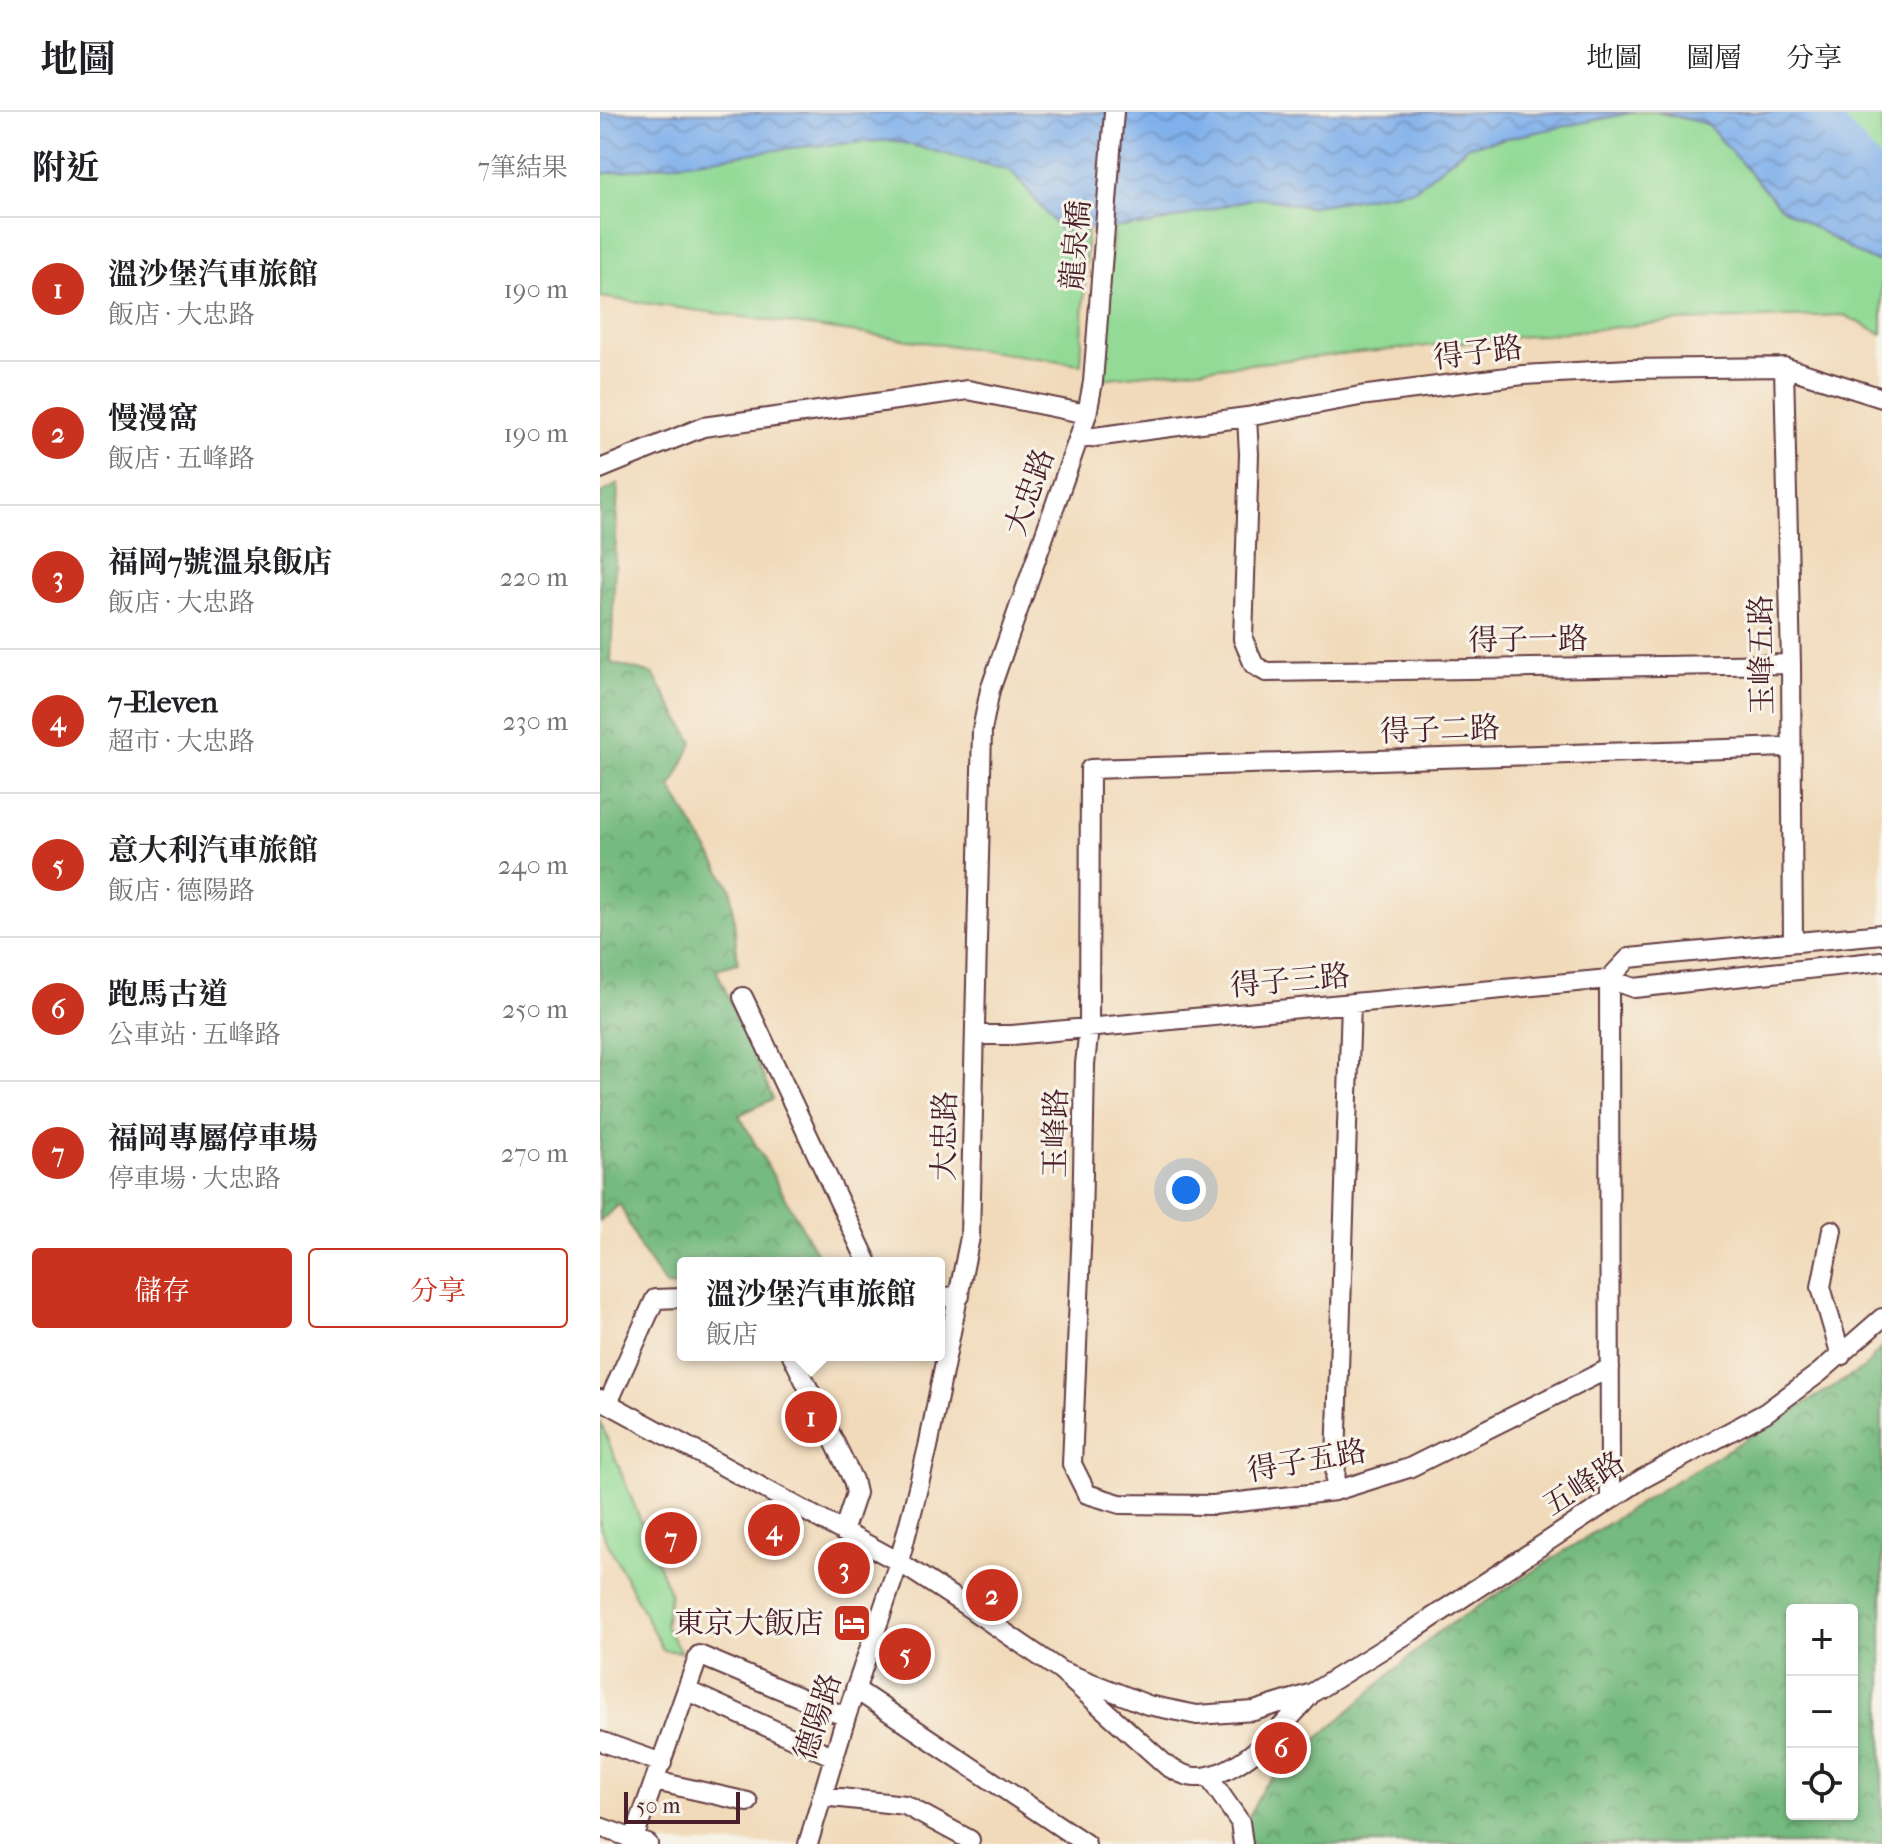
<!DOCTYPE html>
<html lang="zh-TW">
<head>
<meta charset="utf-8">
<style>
  body { margin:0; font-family:"IM FELL French Canon","Noto Serif TC",serif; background:#f2f2f2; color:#202124 }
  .controls { position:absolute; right:24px; bottom:24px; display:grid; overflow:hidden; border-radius:8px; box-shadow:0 2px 6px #0004 }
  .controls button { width:72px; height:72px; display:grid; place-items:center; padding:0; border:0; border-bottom:2px solid #e0e0e0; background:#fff; color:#202124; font:40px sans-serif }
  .scale { position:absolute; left:24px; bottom:20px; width:116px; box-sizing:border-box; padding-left:8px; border:4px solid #4a1f2b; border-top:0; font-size:22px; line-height:28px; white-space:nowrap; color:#4a1f2b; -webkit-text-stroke:6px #f7f3e8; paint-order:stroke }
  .you { position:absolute; left:586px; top:1078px; width:28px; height:28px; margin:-20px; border:6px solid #fff; border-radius:50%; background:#1a73e8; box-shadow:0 0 0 12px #1a73e833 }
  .badge { display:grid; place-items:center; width:52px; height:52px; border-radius:50%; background:#c8321e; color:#fff; font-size:26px; font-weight:700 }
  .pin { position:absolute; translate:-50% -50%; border:4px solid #fff; box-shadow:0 2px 8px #0006 }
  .popup { position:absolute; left:77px; top:1145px; width:268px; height:104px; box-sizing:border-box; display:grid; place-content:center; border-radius:8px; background:#fff; filter:drop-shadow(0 2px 6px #0005); font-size:26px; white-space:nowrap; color:#757577 }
  .popup b { font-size:30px; color:#202124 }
  .popup::after { content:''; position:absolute; left:50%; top:100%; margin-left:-16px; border:16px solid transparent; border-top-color:#fff }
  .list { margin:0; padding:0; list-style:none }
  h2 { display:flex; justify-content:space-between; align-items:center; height:104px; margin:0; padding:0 32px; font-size:34px }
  h2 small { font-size:26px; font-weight:400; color:#757577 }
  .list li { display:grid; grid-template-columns:52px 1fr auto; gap:24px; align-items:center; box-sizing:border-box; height:144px; padding:0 32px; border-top:2px solid #e0e0e0 }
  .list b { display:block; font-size:30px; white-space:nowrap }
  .list p { margin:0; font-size:26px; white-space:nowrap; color:#757577 }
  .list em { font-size:26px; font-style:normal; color:#757577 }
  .actions { display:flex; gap:16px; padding:24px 32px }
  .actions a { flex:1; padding:18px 0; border:2px solid #c8321e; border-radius:8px; text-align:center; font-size:28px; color:#c8321e }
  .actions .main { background:#c8321e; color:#fff }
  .icon { flex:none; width:44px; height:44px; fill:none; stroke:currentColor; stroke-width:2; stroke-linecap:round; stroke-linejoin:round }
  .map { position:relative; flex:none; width:1282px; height:1732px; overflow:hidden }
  header { display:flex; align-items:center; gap:48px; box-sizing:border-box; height:112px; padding:0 40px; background:#fff; border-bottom:2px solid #e0e0e0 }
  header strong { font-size:38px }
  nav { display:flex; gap:44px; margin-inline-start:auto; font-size:28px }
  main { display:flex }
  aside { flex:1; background:#fff }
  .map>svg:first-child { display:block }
</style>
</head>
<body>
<header>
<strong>地圖</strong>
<nav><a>地圖</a><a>圖層</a><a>分享</a></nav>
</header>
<main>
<aside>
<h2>附近<small>7筆結果</small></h2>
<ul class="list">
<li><span class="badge">1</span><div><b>溫沙堡汽車旅館</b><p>飯店 · 大忠路</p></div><em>190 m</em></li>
<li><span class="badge">2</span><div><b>慢漫窩</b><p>飯店 · 五峰路</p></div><em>190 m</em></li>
<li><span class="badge">3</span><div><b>福岡7號溫泉飯店</b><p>飯店 · 大忠路</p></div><em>220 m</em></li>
<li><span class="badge">4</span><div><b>7-Eleven</b><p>超市 · 大忠路</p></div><em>230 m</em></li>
<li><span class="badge">5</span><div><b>意大利汽車旅館</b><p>飯店 · 德陽路</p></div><em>240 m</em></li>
<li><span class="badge">6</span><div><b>跑馬古道</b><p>公車站 · 五峰路</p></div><em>250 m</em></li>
<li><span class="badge">7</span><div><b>福岡專屬停車場</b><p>停車場 · 大忠路</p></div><em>270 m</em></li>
</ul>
<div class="actions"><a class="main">儲存</a><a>分享</a></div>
</aside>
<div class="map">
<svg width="1282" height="1732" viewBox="0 0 1282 1732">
  <defs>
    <pattern id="forest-crowns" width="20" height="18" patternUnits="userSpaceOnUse" patternTransform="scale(2)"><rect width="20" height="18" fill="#75ba7e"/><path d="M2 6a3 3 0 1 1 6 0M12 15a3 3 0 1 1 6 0" fill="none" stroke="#629767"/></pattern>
    <pattern id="water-waves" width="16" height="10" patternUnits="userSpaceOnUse" patternTransform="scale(2)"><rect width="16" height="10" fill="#80b0eb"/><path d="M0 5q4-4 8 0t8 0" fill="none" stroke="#6b8fbf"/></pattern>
  </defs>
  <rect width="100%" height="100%" fill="#f7f3e8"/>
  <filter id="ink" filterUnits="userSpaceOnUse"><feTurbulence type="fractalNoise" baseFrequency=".0125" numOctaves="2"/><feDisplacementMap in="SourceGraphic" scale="16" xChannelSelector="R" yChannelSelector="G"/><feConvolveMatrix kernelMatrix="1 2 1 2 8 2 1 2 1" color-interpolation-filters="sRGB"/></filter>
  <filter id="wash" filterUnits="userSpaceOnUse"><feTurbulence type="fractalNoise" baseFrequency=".006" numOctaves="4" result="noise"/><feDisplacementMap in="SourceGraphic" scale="32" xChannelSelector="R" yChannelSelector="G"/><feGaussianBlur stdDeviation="1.8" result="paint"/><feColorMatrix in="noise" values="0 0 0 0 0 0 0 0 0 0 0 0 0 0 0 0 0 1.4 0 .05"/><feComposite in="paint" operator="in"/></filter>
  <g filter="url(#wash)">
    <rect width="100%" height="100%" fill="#f1daba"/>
    <path fill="#92da95" stroke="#6e7c60" stroke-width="2" d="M1035,0H1057L1107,12L1180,95L1264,145L1282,150V222L1244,203L1079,209L499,267L514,115L549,113L658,85L708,95L815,77L868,34Z
      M1209,0H1282V54Z
      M292,28L412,59L461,119L487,117L481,252L0,185V61L198,35Z
      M0,1309L70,1481L65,1514L81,1540L63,1538L0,1416Z"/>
    <path fill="url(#forest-crowns)" stroke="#606c54" stroke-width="2" fill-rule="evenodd" d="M18,372L11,551L53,562L93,630L71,676L131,777L138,851L116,857L173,987L139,1003L222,1151H83V1175L66,1174L40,1136L20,1092L0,1109V382Z
      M1282,1235V1732H635L664,1674L837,1521L1049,1385L1264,1256ZM1192,1498H1252V1702H1192Z"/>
    <path fill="url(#water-waves)" stroke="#65688b" stroke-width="2" d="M0,0L50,1L1035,0L868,34L815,77L708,95L658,85L549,113L461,119L412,59L292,28L198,35L0,62Z
      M1057,0H1209L1282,54V150L1264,145L1180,95L1107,12Z"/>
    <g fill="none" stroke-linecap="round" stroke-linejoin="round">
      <path stroke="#80b0eb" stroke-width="28" d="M1220,0L1282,69"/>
    </g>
  </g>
  <g filter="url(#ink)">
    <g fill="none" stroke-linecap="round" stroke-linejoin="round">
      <g stroke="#633b40" stroke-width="22">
        <path id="minor" d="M1184,255L1191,552L1193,830
          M647,305L649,342L643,527L654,553L666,560L1191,552
          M479,327L647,305L760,284L923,263L1029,257L1184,255L1282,286
          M0,357L103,315L368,278L487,302
          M1009,867L1010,1387
          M1009,867L1029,846L1282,822
          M143,885L268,1151
          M375,923H412L1009,867L1034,876L1282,849
          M1232,1118L1221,1175L1241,1244
          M339,1185L360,1184
          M192,1243L253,1368L256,1381L243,1420
          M1010,1256L809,1356L735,1379L613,1393L520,1392L487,1382L472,1352L482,1114L485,952L489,916L490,657L1191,635
          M0,1287L299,1450L365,1493L461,1559L567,1654C576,1659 586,1665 596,1665C638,1667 687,1610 712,1581
          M8,1291L55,1187L83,1186
          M735,1379L751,891
          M461,1559L548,1593L597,1603L654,1599L712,1581L812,1519L1042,1367L1165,1301L1219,1261L1282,1206
          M255,1577L486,1732
          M88,1579L234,1645
          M0,1629L62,1651
          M608,1664L640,1710L643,1732
          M55,1669L148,1690
          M222,1684L305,1693L370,1728
          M0,1715L48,1732
          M32,1732L99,1543L246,1605
          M208,1732L246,1605L299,1450L314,1392L328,1335L370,1125L382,618L390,578L487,302L493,270L514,0"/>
      </g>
      <use href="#minor" stroke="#fff" stroke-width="18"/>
    </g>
  </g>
  <defs>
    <g id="hotel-square" transform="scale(2)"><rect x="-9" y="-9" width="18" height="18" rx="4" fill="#c8321e" stroke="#f7f3e8"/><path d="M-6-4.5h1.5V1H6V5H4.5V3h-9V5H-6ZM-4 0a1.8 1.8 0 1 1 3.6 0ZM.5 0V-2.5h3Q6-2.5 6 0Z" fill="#fff"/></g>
  </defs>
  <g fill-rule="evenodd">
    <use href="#hotel-square" x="252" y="1511"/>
  </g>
  <g text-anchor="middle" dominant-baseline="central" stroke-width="6" stroke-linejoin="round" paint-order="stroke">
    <g font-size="30" fill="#4a1f2b" stroke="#f7f3e8">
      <text transform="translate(476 133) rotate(-85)">龍泉橋</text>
      <text transform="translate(878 241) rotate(-7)">得子路</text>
      <text transform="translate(430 380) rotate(-70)">大忠路</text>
      <text transform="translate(928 528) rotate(-1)">得子一路</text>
      <text transform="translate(1162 543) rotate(-91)">玉峰五路</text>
      <text transform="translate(840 618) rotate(-2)">得子二路</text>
      <text transform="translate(690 869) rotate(-5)">得子三路</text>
      <text transform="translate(456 1021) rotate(-89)">玉峰路</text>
      <text transform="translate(345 1024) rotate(-89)">大忠路</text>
      <text transform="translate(707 1349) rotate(-10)">得子五路</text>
      <text transform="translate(984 1372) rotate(-33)">五峰路</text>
      <text transform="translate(218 1605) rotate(-72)">德陽路</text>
    </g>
    <g font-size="30" fill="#4a1f2b" stroke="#f7f3e8" text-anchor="end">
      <text x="224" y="1511">東京大飯店</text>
    </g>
  </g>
</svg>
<div class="controls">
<button>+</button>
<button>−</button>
<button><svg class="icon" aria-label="locate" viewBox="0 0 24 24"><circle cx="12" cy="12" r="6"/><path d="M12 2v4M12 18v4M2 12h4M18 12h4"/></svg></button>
</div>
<div class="scale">50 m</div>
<div class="you"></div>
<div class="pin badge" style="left:211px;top:1305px">1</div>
<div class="popup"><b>溫沙堡汽車旅館</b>飯店</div>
<div class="pin badge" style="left:392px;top:1483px">2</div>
<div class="pin badge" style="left:244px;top:1456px">3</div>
<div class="pin badge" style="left:174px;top:1418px">4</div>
<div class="pin badge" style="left:305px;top:1542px">5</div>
<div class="pin badge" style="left:681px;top:1636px">6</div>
<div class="pin badge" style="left:71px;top:1426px">7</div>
</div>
</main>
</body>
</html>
